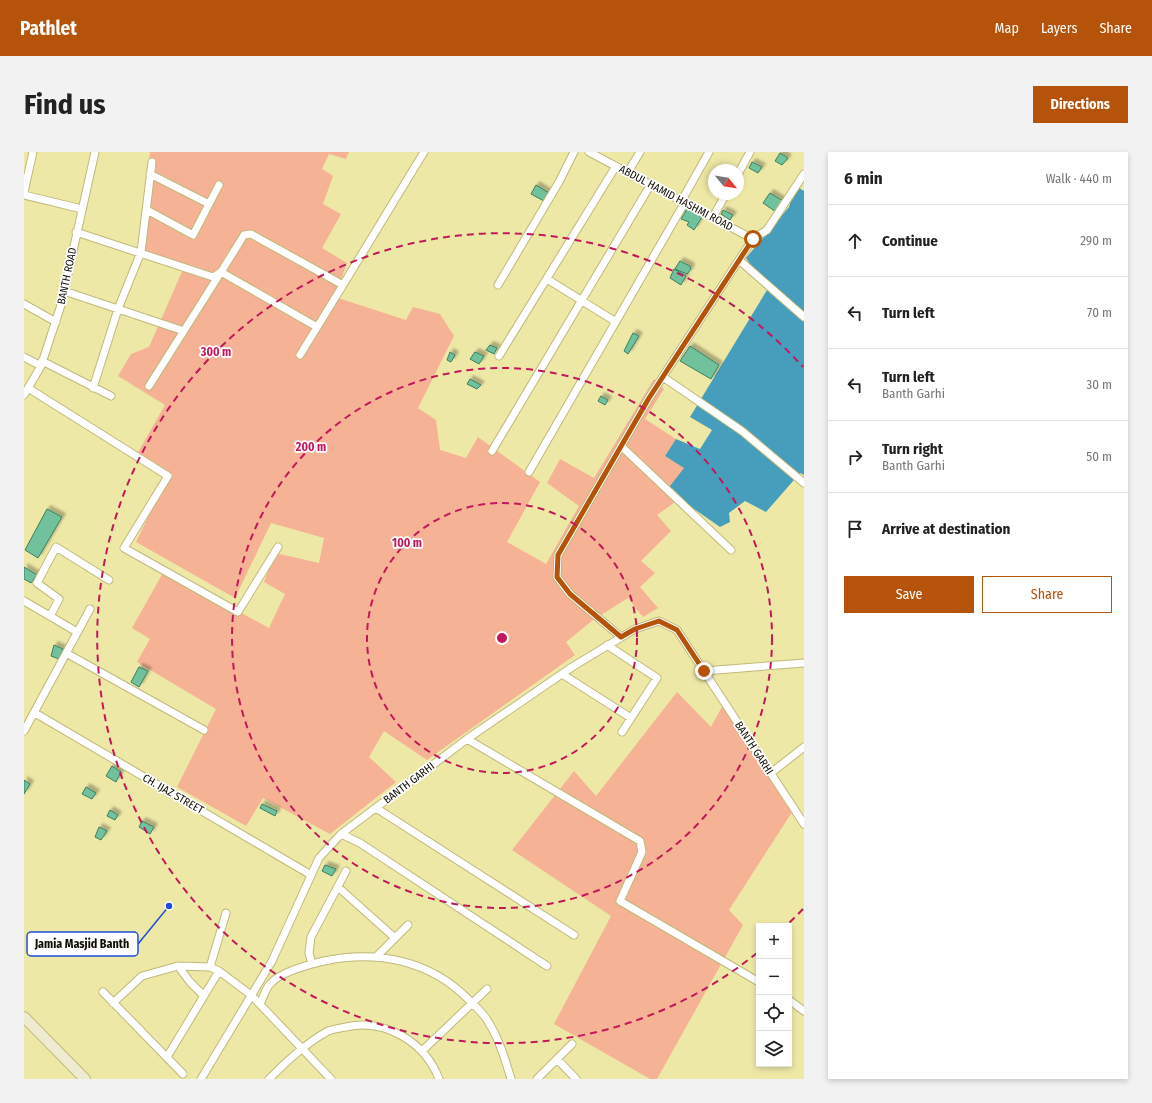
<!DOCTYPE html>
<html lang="en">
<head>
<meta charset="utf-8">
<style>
  body { margin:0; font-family:"Fira Sans Condensed",sans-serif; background:#f2f2f2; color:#222 }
  .controls { position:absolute; right:12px; bottom:12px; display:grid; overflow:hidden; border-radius:0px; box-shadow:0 2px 6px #0003 }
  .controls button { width:36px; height:36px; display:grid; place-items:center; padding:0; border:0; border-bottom:1px solid #e0e0e0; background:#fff; color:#222; font:20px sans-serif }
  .compass { position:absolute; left:684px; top:12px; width:36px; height:36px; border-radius:50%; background:#fff; box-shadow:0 2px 6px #0003; rotate:120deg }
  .stop { position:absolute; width:12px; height:12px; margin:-9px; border:3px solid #b45309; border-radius:50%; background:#fff }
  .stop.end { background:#b45309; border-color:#fff; box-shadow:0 1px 4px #0008 }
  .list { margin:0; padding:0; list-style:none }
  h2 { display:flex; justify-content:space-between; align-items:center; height:52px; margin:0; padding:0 16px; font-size:17px }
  h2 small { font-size:13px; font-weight:400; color:#767676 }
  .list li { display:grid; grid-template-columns:26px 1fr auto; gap:12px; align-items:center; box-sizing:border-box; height:72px; padding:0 16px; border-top:1px solid #e0e0e0 }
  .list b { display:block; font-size:15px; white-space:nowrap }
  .list p { margin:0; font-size:13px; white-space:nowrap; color:#767676 }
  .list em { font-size:13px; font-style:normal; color:#767676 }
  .actions { display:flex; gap:8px; padding:12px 16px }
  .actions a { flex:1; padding:9px 0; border:1px solid #b45309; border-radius:0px; text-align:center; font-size:14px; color:#b45309 }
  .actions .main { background:#b45309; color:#fff }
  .icon { flex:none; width:22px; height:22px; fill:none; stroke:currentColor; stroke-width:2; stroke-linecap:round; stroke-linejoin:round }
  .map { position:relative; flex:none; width:780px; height:927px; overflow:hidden; border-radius:0px }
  header { display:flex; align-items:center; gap:24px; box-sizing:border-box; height:56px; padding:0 20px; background:#b45309; color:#fff }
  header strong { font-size:19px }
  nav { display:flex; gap:22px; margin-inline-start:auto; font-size:14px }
  .intro { display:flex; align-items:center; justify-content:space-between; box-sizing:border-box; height:96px; padding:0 24px }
  h1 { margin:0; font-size:28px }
  .button { padding:10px 18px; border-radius:0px; background:#b45309; color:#fff; font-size:14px; font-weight:700 }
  main { display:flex; gap:24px; padding:0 24px }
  aside { flex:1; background:#fff; border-radius:0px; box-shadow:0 2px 6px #0003 }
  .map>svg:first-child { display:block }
</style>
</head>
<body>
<header>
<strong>Pathlet</strong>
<nav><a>Map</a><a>Layers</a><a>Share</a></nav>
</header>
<div class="intro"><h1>Find us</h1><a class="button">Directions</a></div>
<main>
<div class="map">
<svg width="780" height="927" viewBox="0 0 780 927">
  <defs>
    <filter id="shadow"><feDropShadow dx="3.5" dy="-3.5" stdDeviation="1" flood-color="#0004"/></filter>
  </defs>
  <rect width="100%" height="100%" fill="#eee8a6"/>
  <path fill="#f5b295" d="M126,0H325L322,7L305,2L298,17L309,24L299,52L317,62L298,96L323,111L311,145L382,168L389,155L416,162L430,184L394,256L412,268L416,298L442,306L454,285L516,330L483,390L522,412L555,354L523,331L536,307L570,326L630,227L640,237L621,267L652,287L641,304L661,316L654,348L633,363L647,379L617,409L631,421L616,435L634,456L619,465L604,446L569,468L542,490L551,503L403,608L360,579L345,605L372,630L306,682L239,646L222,674L153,635L192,557L113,510L126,487L108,476L140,419L245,476L261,442L240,430L251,401L295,411L300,386L247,371L211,446L112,390L144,324L112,304L141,253L94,224L107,202L125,195L160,115L117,100Z
    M653,540L687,575L700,551L770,657L705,758L719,773L633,927H626L530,872L587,764L488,698L550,619L572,644Z"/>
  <path fill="#469ebc" d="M772,34L780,39V323L776,321L742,360L721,349L705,361L706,370L696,375L643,338L660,316L641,304L652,287L676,297L688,278L666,265L743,138L722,106L765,55Z"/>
  <path fill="#72c19d" stroke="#397e61" filter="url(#shadow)" d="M756,1L764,6L758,13L751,9Z
    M728,10L738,15L734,21L725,16Z
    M512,33L525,41L520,49L507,42Z
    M746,41L759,49L752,60L739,51Z
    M663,57L678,65L670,78L663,73L665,70L657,67Z
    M699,58L709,63L706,68L697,62Z
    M656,109L666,114L667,117L663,122L651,117Z
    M650,117L662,124L657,133L646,126Z
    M609,181L615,184L604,202L600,199Z
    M466,193L473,196L470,202L462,198Z
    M666,194L695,213L687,227L656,209Z
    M426,200L431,203L427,210L423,208Z
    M451,200L460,204L455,212L446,207Z
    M446,227L457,233L453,237L443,232Z
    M577,244L584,248L581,253L574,249Z
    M23,357L38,365L14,406L1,398Z
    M0,415L13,423L7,431L0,427Z
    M30,493L39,497L35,507L27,504Z
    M115,515L124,519L115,535L107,530Z
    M88,614L97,620L92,630L82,624Z
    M0,628L6,632L0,642Z
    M62,635L72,641L68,647L58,642Z
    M238,652L253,659L251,664L236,656Z
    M86,658L94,663L91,668L83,664Z
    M118,669L130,675L126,682L115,675Z
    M75,675L83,679L77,688L71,685Z
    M301,713L312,717L308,724L298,719Z"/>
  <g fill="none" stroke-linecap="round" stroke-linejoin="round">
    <g stroke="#c0b979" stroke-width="9">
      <path id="street" d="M565,0L729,87L743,78L780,22
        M604,20L616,0
        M126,22L185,52
        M714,22L726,0
        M0,40L9,0
        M0,43L58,57
        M658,48L685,0
        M123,58L169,83L195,33
        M689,65L702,42
        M52,80L189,125L197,120L220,83L227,82L319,133L400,0
        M715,108L729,87
        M523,127L592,170
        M474,133L535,30L550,0
        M40,139L160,179
        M0,152L32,170
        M276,203L319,133
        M475,204L592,14
        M0,205L17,214
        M18,209L87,244
        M639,225L718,279L780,331
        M125,234L197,120L293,175
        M4,236L144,324L100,396L214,460L254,395
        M69,236L94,157L117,100L128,10
        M0,243L17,214L37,153L71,0
        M597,294L707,398
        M468,299L627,32
        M505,320L661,50
        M0,449L53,480
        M26,464L35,447L13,431L32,395L85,428
        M597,485L546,442L533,425L534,403L625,246L715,108L780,165
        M583,493L633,526L598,580
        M42,501L180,578
        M680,519L780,511
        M538,522L607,566
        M11,561L287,723
        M0,579L66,457
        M443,587L616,689L618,700L596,749L735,830
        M747,621L780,595
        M352,656L550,783
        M317,682L336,691L523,814
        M314,735L371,786
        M352,805L384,773
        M288,812L285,801L287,785L322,719
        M154,814L166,830L180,844
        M186,815L202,761
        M79,840L159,922
        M765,848L780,859
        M89,851L118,824L154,814L186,815L195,819L227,843L307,927
        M236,852C239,846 242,835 247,831C257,820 286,812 300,809C353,798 406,808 445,848C451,854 459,861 463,868C475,886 481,907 487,927
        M398,899L463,837
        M143,905L195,819
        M533,907L552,927
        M177,927L248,809L295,706L317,682L443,587L548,515L611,477L635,469L653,478L780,672
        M245,927C263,909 281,892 304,879C309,877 316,876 322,875C361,866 401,890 415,927
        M513,927L548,892"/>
    </g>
    <g stroke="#c0b979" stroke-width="12">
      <path id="secondary" d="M0,865L61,927"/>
    </g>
    <use href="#street" stroke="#fff" stroke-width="7"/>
    <use href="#secondary" stroke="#eeebd1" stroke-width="10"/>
  </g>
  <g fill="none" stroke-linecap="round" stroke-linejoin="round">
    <path stroke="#b45309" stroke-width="5" d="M680,519L653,478L635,469L611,477L597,485L546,442L533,425L534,403L625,246L729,87"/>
  </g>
  <g fill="none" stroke="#c2185b" stroke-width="2" stroke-dasharray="7 5">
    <circle cx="478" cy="486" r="135"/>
    <circle cx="478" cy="486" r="270"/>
    <path d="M779 757A405 405 0 0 1 764 772M733 801A405 405 0 1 1 779 215"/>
  </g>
  <g text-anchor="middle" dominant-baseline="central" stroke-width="3.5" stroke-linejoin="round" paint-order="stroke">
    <g font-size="11" fill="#0f0c00" stroke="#fff">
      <text transform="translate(652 46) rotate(28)">ABDUL HAMID HASHMI ROAD</text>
      <text transform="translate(43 124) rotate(-78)">BANTH ROAD</text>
      <text transform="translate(730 596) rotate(57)">BANTH GARHI</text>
      <text transform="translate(385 631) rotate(-37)">BANTH GARHI</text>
      <text transform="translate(149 642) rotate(30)">CH. IJAZ STREET</text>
    </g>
  </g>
  <circle cx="478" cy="486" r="6" fill="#c2185b" stroke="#fff" stroke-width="2"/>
  <g font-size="12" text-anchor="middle" font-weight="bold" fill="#c2185b" stroke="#fff" stroke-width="3.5" stroke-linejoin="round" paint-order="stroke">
    <text x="192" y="204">300 m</text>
    <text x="287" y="299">200 m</text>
    <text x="383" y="395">100 m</text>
  </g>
  <path fill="none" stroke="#1d4ed8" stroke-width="1.5" d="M145 754L114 792"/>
  <circle fill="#1d4ed8" stroke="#fff" stroke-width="1.5" cx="145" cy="754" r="4"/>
  <rect fill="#fff" stroke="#1d4ed8" stroke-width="1.5" x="3" y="780" width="111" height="24" rx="4"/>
  <g font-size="12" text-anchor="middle" font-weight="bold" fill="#0f0c00">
    <text x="58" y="796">Jamia Masjid Banth</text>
  </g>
</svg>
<div class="controls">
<button>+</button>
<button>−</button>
<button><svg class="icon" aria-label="locate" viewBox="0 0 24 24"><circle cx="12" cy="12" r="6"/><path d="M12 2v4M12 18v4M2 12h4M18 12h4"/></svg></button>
<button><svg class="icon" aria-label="layers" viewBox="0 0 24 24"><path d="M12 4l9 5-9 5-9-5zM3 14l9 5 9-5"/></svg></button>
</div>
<svg class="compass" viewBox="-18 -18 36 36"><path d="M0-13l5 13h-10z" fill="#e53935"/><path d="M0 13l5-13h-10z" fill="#767676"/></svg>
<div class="stop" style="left:729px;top:87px"></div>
<div class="stop end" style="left:680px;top:519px"></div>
</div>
<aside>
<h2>6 min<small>Walk · 440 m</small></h2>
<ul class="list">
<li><svg class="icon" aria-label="ahead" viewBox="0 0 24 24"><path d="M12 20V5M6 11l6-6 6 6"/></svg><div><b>Continue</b></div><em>290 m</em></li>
<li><svg class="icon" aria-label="left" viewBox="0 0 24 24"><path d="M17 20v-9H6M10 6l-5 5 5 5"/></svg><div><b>Turn left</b></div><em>70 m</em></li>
<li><svg class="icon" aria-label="left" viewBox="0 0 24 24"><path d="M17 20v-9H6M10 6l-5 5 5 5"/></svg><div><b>Turn left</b><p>Banth Garhi</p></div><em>30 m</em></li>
<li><svg class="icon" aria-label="right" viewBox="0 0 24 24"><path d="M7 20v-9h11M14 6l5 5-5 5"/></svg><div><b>Turn right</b><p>Banth Garhi</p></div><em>50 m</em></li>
<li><svg class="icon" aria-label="arrive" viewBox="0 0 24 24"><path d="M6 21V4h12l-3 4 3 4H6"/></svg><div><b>Arrive at destination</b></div></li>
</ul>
<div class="actions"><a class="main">Save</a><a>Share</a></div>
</aside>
</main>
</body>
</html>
